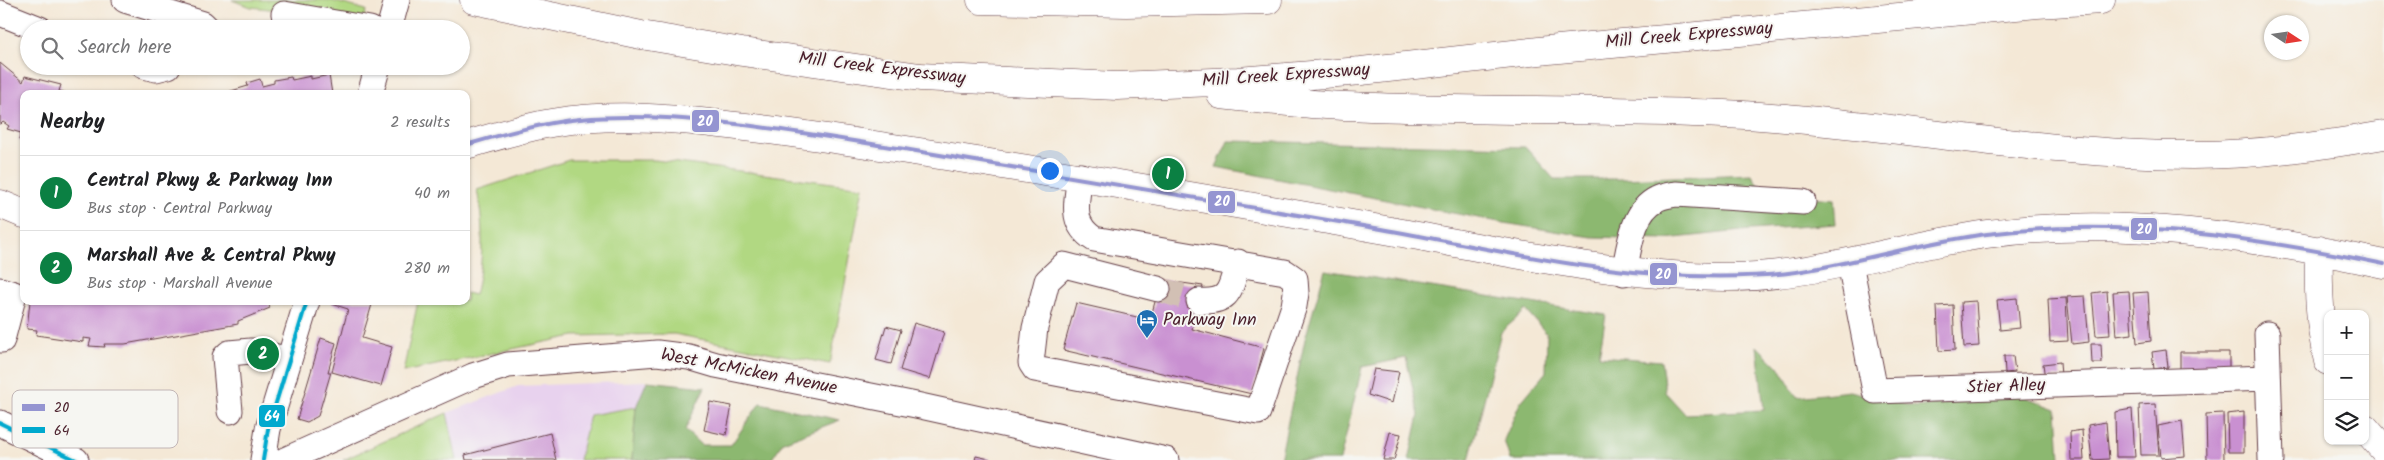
<!DOCTYPE html>
<html lang="en">
<head>
<meta charset="utf-8">
<style>
  body { margin:0; font-family:Kalam,sans-serif; background:#f2f2f2; color:#202124 }
  .controls { position:absolute; right:15px; bottom:15px; display:grid; overflow:hidden; border-radius:10px; box-shadow:0 1px 4px #0004 }
  .controls button { width:45px; height:45px; display:grid; place-items:center; padding:0; border:0; border-bottom:1px solid #e0e0e0; background:#fff; color:#202124; font:25px sans-serif }
  .compass { position:absolute; left:2264px; top:15px; width:45px; height:45px; border-radius:50%; background:#fff; box-shadow:0 1px 4px #0004; rotate:102deg }
  .you { position:absolute; left:1049px; top:170px; width:18px; height:18px; margin:-12px; border:4px solid #fff; border-radius:50%; background:#1a73e8; box-shadow:0 0 0 8px #1a73e833 }
  .badge { display:grid; place-items:center; width:32px; height:32px; border-radius:50%; background:#0b8043; color:#fff; font-size:16px; font-weight:700 }
  .pin { position:absolute; translate:-50% -50%; border:2px solid #fff; box-shadow:0 1px 5px #0006 }
  .list { margin:0; padding:0; list-style:none }
  h2 { display:flex; justify-content:space-between; align-items:center; height:65px; margin:0; padding:0 20px; font-size:21px }
  h2 small { font-size:16px; font-weight:400; color:#757577 }
  .list li { display:grid; grid-template-columns:32px 1fr auto; gap:15px; align-items:center; box-sizing:border-box; height:75px; padding:0 20px; border-top:1px solid #e0e0e0 }
  .list b { display:block; font-size:19px; white-space:nowrap }
  .list p { margin:0; font-size:16px; white-space:nowrap; color:#757577 }
  .list em { font-size:16px; font-style:normal; color:#757577 }
  .icon { flex:none; width:28px; height:28px; fill:none; stroke:currentColor; stroke-width:2; stroke-linecap:round; stroke-linejoin:round }
  .map { position:relative; flex:none; width:2384px; height:460px; overflow:hidden }
  .search { position:absolute; background:#fff; box-shadow:0 1px 4px #0004; left:20px; top:20px; width:450px; height:55px; display:flex; align-items:center; gap:12px; box-sizing:border-box; padding:0 18px; border-radius:28px; color:#757577; font-size:19px }
  .panel { position:absolute; background:#fff; box-shadow:0 1px 4px #0004; left:20px; top:90px; width:450px; height:215px; border-radius:10px }
  .map>svg:first-child { display:block }
</style>
</head>
<body>
<div class="map">
<svg width="2384" height="460" viewBox="0 0 2384 460">
  <rect width="100%" height="100%" fill="#f6f6f2"/>
  <filter id="ink" filterUnits="userSpaceOnUse"><feTurbulence type="fractalNoise" baseFrequency=".02" numOctaves="2"/><feDisplacementMap in="SourceGraphic" scale="10" xChannelSelector="R" yChannelSelector="G"/><feConvolveMatrix kernelMatrix="1 2 1 2 8 2 1 2 1" color-interpolation-filters="sRGB"/></filter>
  <filter id="wash" filterUnits="userSpaceOnUse"><feTurbulence type="fractalNoise" baseFrequency=".0096" numOctaves="4" result="noise"/><feDisplacementMap in="SourceGraphic" scale="20" xChannelSelector="R" yChannelSelector="G"/><feGaussianBlur stdDeviation="1.12" result="paint"/><feColorMatrix in="noise" values="0 0 0 0 0 0 0 0 0 0 0 0 0 0 0 0 0 1.4 0 .05"/><feComposite in="paint" operator="in"/></filter>
  <g filter="url(#wash)">
    <rect width="100%" height="100%" fill="#f4e8d6"/>
    <path fill="#e8d2ee" d="M647,381L636,407L590,415L579,460H457L447,413L518,386Z"/>
    <path fill="#b1d882" stroke="#7e7c56" d="M232,0H329L366,10L364,20L251,7Z
      M569,160H655L863,187L830,364L674,334L574,336L403,372L418,301H466V293L475,295C484,261 484,224 477,190Z
      M636,407L632,460H579L590,415Z
      M447,413L457,460H343Z"/>
    <path fill="#8cb870" stroke="#6b6c4e" d="M1228,141L1525,147L1554,179H1621L1752,174L1762,193L1834,199L1836,224L1751,230L1665,239L1592,237L1504,223L1216,167Z
      M1325,270L1606,315L1599,356L1661,361L1665,392L1685,414L1764,410L1757,346L1781,370L1797,397L1850,391L1916,407L2017,394L2057,409L2060,460H1510L1504,440L1520,403L1546,372L1547,334L1526,310L1501,332L1469,460H1409L1419,415L1406,358L1362,367L1340,460H1280L1305,339Z
      M647,381L705,387L685,430L701,445H731L760,403L840,420L783,442L771,460H632L636,407Z"/>
    <g id="blocks">
      <path fill="#c990d1" d="M0,63L23,82L25,76L61,85L59,91L67,93L24,94V141L19,140L21,133L7,129L9,126L3,122L0,125Z
        M329,75L332,94H221L248,86L247,83L260,79L262,86L274,83V80L291,77L292,80L311,76V79Z
        M1161,280L1203,286L1192,329L1264,348L1252,394L1063,350L1076,303L1150,320Z
        M2107,291L2110,335L2096,336L2092,293Z
        M2129,291L2132,334L2116,336L2113,292Z
        M2148,292L2151,341L2137,343L2133,293Z
        M2085,296L2089,342L2072,344L2067,297Z
        M2017,298L2020,328L2000,330L1997,300Z
        M2066,298L2068,341L2050,342L2048,299Z
        M30,301H268L270,308L238,321V324L125,344H104L105,347L89,346L91,339L83,338V342L36,335L37,330L27,329Z
        M333,301H373L362,338L392,347L381,386L332,372L348,309L332,304Z
        M1976,301L1979,346L1964,347L1961,302Z
        M1953,305L1955,350L1939,351L1937,306Z
        M914,323L944,332L930,379L900,370Z
        M886,326L901,330L891,364L876,360Z
        M321,338L336,343L328,372H331L318,416L307,422L297,419Z
        M2091,344H2101L2102,363H2092Z
        M2166,350L2168,367L2154,369L2152,352Z
        M2180,352H2229V372H2180Z
        M2004,356H2013L2015,372L2005,373Z
        M2060,362L2061,376L2045,379L2043,364Z
        M1374,369L1399,372L1392,403L1368,395Z
        M710,402L732,406L726,435L704,430Z
        M2155,404L2159,455H2141L2139,405Z
        M2132,409L2135,457H2116L2115,412Z
        M2244,412V452H2228L2227,414Z
        M2223,413L2224,460H2207L2206,414Z
        M2182,421L2185,456L2161,458L2158,426Z
        M2106,422L2109,459L2092,460L2088,425Z
        M2082,430L2084,460H2071L2070,432Z
        M1390,432L1401,434L1394,460H1383Z
        M550,433L556,460H466L465,455Z
        M976,456L990,459V460H975Z"/>
    </g>
  </g>
  <g filter="url(#ink)">
    <use href="#blocks" fill-opacity="0" stroke="#643d45" stroke-width="1"/>
    <g fill="none" stroke-linecap="round" stroke-linejoin="round">
      <path stroke="#d2c0b4" stroke-width="25" stroke-dasharray="25 12" stroke-linecap="butt" d="M1158,289L1199,301"/>
      <g stroke="#643d45" stroke-width="27">
        <path id="minor" d="M125,0L203,24L208,29
          M0,13L40,29
          M284,14L370,29
          M389,29L397,0
          M144,66L156,69L168,66
          M370,94L378,66
          M1080,176C1077,201 1069,223 1094,239L1285,272L1295,279L1296,293L1294,306L1258,412L1035,369L1031,363L1035,328L1047,281L1064,265L1158,289
          M1850,263L1875,391L2268,378
          M1624,273C1629,249 1632,211 1657,199C1662,196 1670,195 1676,194L1803,202
          M0,290L14,294L2,340H0
          M1199,301C1231,303 1230,289 1238,262
          M2267,334L2271,460
          M230,411L225,357L229,353L251,351L289,360
          M0,423L76,460
          M263,460L268,429L307,301
          M285,460L473,376L508,365L657,353L689,357L716,365L916,405L1166,460"/>
      </g>
      <g stroke="#643d45" stroke-width="29">
        <path id="major" d="M466,145C494,137 522,128 551,123C616,112 681,119 745,127C797,133 849,141 900,149C1064,174 1227,202 1391,231C1502,251 1614,277 1728,277C1817,277 1900,246 1987,234C2121,216 2254,236 2384,264
          M0,204L24,214
          M2319,250C2318,288 2319,324 2328,361
          M2365,428L2384,450"/>
      </g>
      <g stroke="#643d45" stroke-width="29">
        <path id="highway" d="M474,0L641,35L742,52L920,77L1117,86L1238,81L1361,71L1548,50L2037,4L2101,0
          M981,0L1126,3L1268,0
          M1221,95C1256,99 1291,103 1326,105C1470,113 1615,107 1760,116C1904,126 2047,155 2192,155C2257,155 2320,146 2384,135"/>
      </g>
      <use href="#minor" stroke="#fff" stroke-width="25"/>
      <use href="#major" stroke="#fff" stroke-width="28"/>
      <use href="#highway" stroke="#fff" stroke-width="28"/>
      <g stroke="#f6f6f2" stroke-width="8">
        <path id="bus-1" d="M466,145C504,134 541,123 580,119C685,110 806,134 910,150C1067,175 1224,202 1381,229C1483,247 1585,272 1689,276C1725,277 1761,277 1796,272C1860,262 1923,242 1987,234C2121,217 2253,237 2384,264"/>
      </g>
      <g stroke="#f6f6f2" stroke-width="8">
        <path id="bus-2" d="M0,423L76,460
          M263,460L268,429L307,301"/>
      </g>
      <use href="#bus-1" stroke="#9595d1" stroke-width="4"/>
      <use href="#bus-2" stroke="#00a9ce" stroke-width="4"/>
    </g>
  </g>
  <defs>
    <g id="hotel-pin" transform="scale(1.125)"><path d="M0 17L-7.5 6A9.5 9.5 0 1 1 7.5 6Z" fill="#1f6fb2" stroke="#f6f6f2"/><path d="M-6-4.5h1.5V1H6V5H4.5V3h-9V5H-6ZM-4 0a1.8 1.8 0 1 1 3.6 0ZM.5 0V-2.5h3Q6-2.5 6 0Z" fill="#fff"/></g>
  </defs>
  <g fill-rule="evenodd">
    <use href="#hotel-pin" x="1147" y="320"/>
  </g>
  <g text-anchor="middle" dominant-baseline="central" stroke-width="4" stroke-linejoin="round" paint-order="stroke">
    <g font-size="18" fill="#4a1f2b" stroke="#f6f6f2">
      <text transform="translate(1689 36) rotate(-5)">Mill Creek Expressway</text>
      <text transform="translate(882 69) rotate(7)">Mill Creek Expressway</text>
      <text transform="translate(1286 76) rotate(-4)">Mill Creek Expressway</text>
      <text transform="translate(749 372) rotate(11)">West McMicken Avenue</text>
      <text transform="translate(2006 387) rotate(-2)">Stier Alley</text>
    </g>
    <g font-size="18" fill="#4a1f2b" stroke="#f6f6f2" text-anchor="start">
      <text x="1163" y="320">Parkway Inn</text>
    </g>
  </g>
  <rect x="12" y="390" width="166" height="58" rx="8" fill="#f6f6f2" stroke="#c2b6b6" stroke-width="1"/>
  <rect x="22" y="404" width="23" height="7" fill="#9595d1"/>
  <rect x="22" y="427" width="23" height="6" fill="#00a9ce"/>
  <g font-size="14" fill="#4a1f2b">
    <text x="54" y="412">20</text>
    <text x="54" y="435">64</text>
  </g>
  <g stroke="#f6f6f2" stroke-width="2">
    <rect x="691" y="109" width="29" height="24" rx="5" fill="#9595d1"/>
    <rect x="1207" y="190" width="29" height="24" rx="5" fill="#9595d1"/>
    <rect x="2130" y="217" width="28" height="24" rx="5" fill="#9595d1"/>
    <rect x="1649" y="262" width="29" height="24" rx="5" fill="#9595d1"/>
    <rect x="258" y="404" width="28" height="24" rx="5" fill="#00a9ce"/>
  </g>
  <g font-size="14" text-anchor="middle" font-weight="bold" fill="#fff">
    <text x="705" y="126">20</text>
    <text x="1222" y="206">20</text>
    <text x="2144" y="234">20</text>
    <text x="1663" y="279">20</text>
    <text x="272" y="421">64</text>
  </g>
</svg>
<div class="controls">
<button>+</button>
<button>−</button>
<button><svg class="icon" aria-label="layers" viewBox="0 0 24 24"><path d="M12 4l9 5-9 5-9-5zM3 14l9 5 9-5"/></svg></button>
</div>
<svg class="compass" viewBox="-18 -18 36 36"><path d="M0-13l5 13h-10z" fill="#e53935"/><path d="M0 13l5-13h-10z" fill="#757577"/></svg>
<div class="you"></div>
<div class="pin badge" style="left:1168px;top:174px">1</div>
<div class="pin badge" style="left:263px;top:354px">2</div>
<div class="search"><svg class="icon" aria-label="search" viewBox="0 0 24 24"><circle cx="10" cy="10" r="6"/><path d="M15 15l6 6"/></svg>Search here</div>
<section class="panel">
<h2>Nearby<small>2 results</small></h2>
<ul class="list">
<li><span class="badge">1</span><div><b>Central Pkwy &amp; Parkway Inn</b><p>Bus stop · Central Parkway</p></div><em>40 m</em></li>
<li><span class="badge">2</span><div><b>Marshall Ave &amp; Central Pkwy</b><p>Bus stop · Marshall Avenue</p></div><em>280 m</em></li>
</ul>
</section>
</div>
</body>
</html>
